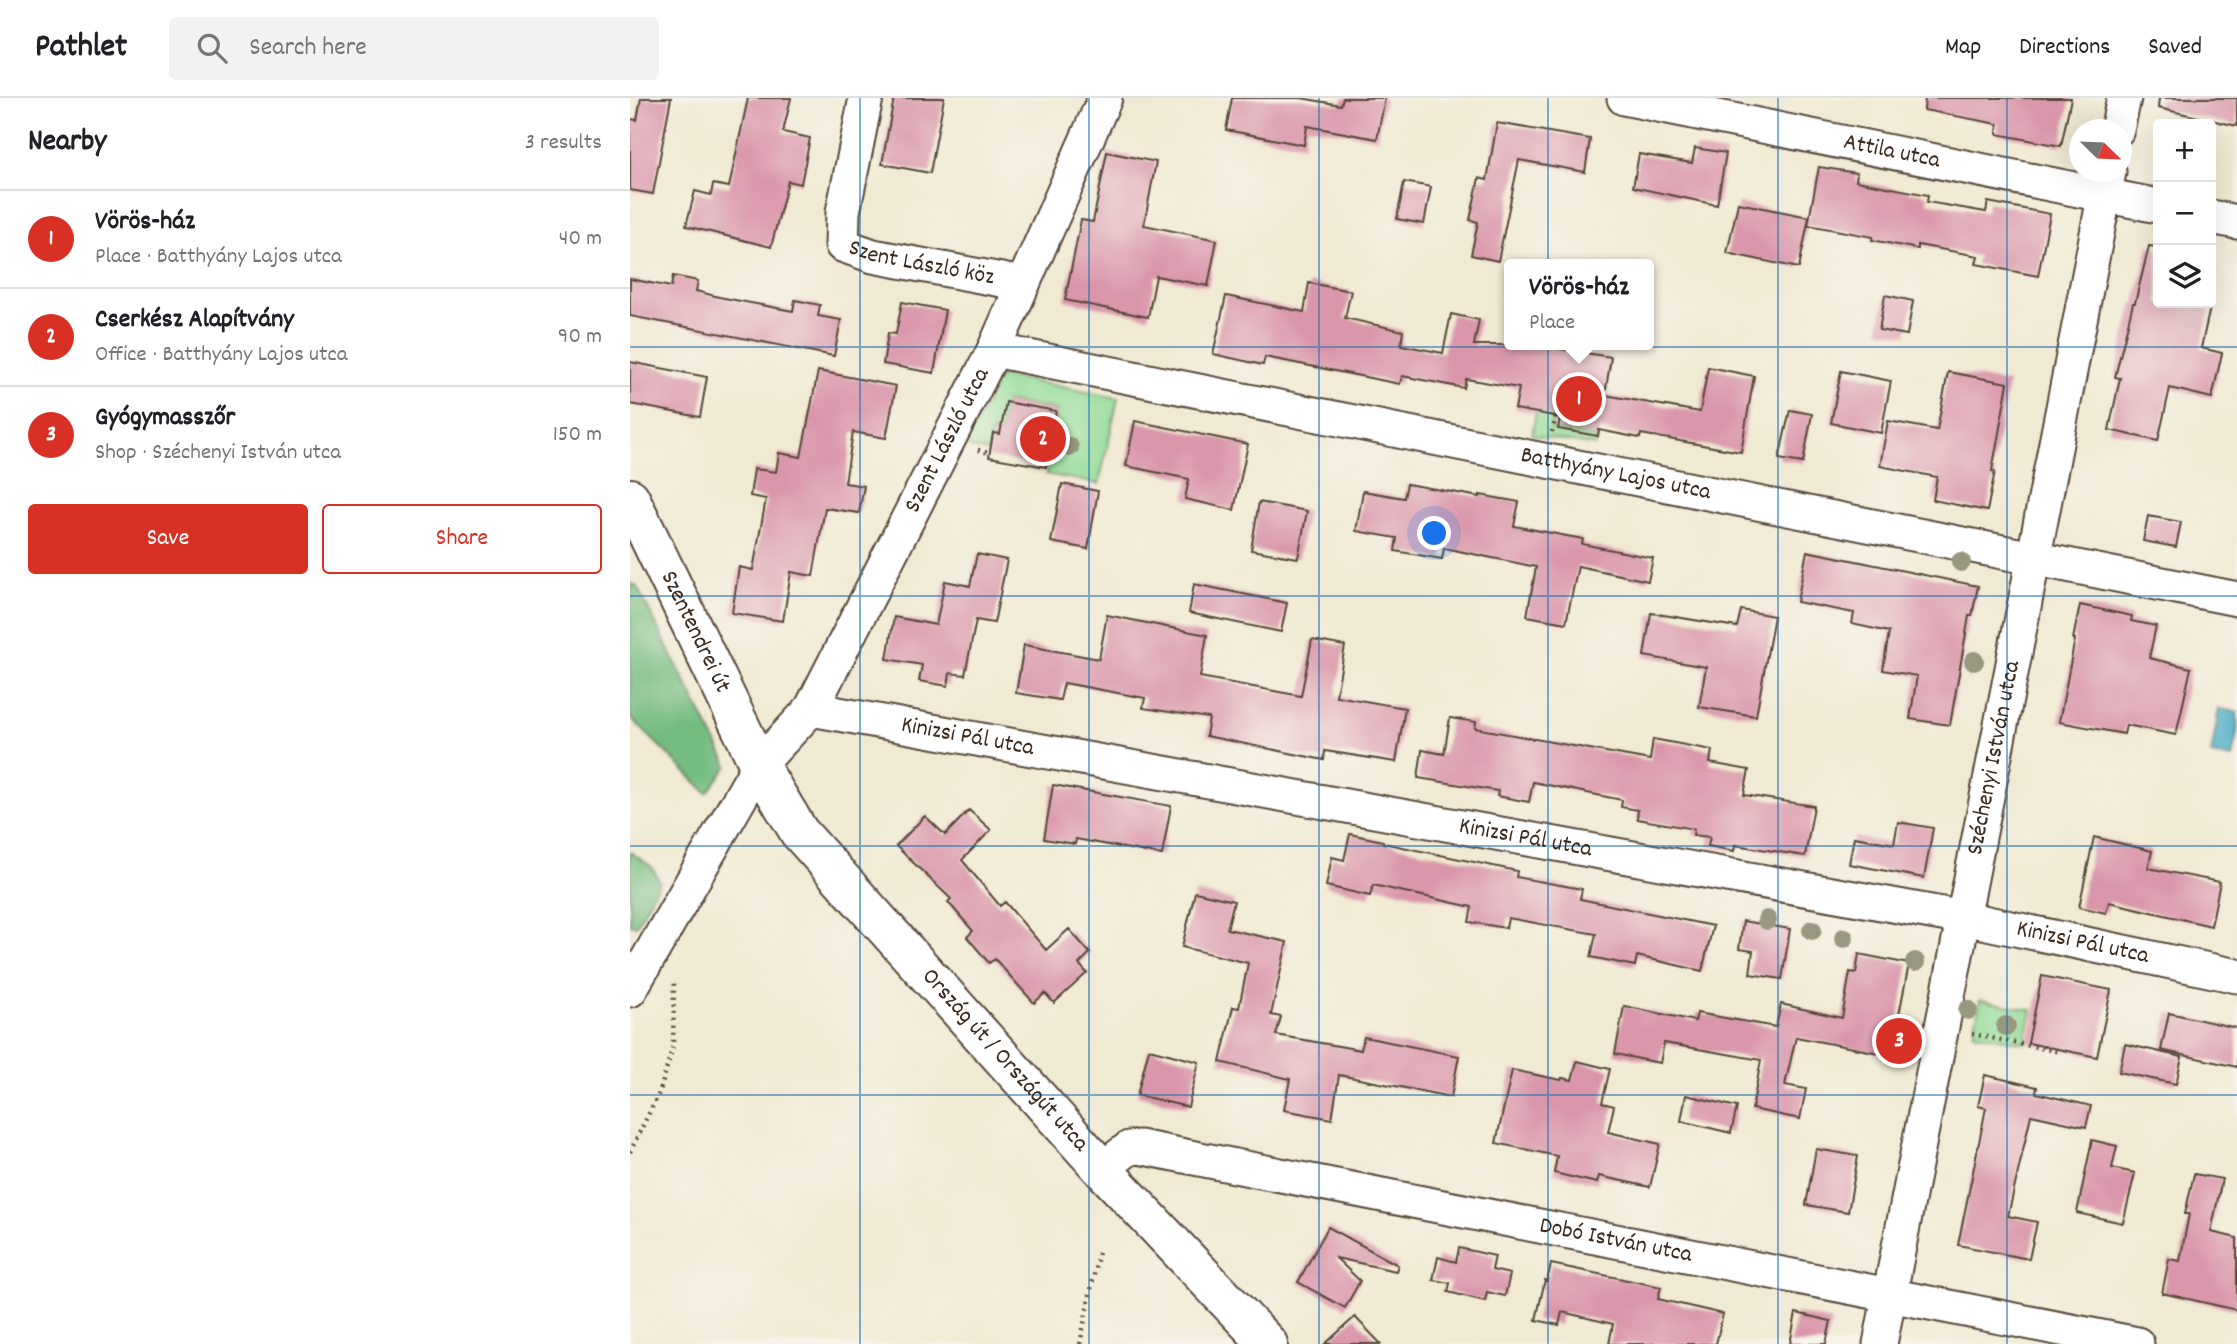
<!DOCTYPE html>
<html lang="en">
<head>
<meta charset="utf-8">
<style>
  body { margin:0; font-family:Dekko,sans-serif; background:#f2f2f2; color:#202124 }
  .controls { position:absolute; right:21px; top:21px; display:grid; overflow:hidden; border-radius:7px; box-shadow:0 7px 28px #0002 }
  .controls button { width:63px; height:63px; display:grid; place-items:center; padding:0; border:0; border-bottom:2px solid #e0e0e0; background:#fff; color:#202124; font:35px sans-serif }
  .compass { position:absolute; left:1439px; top:21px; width:63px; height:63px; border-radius:50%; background:#fff; box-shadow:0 7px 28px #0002; rotate:113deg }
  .you { position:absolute; left:805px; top:436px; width:24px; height:24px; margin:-18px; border:5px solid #fff; border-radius:50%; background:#1a73e8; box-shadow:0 0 0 10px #1a73e833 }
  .badge { display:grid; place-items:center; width:46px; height:46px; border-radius:50%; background:#d93025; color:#fff; font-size:23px; font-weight:700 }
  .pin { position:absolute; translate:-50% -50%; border:4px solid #fff; box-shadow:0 2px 7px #0006 }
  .popup { position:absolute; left:874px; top:161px; width:150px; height:91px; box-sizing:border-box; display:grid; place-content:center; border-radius:7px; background:#fff; filter:drop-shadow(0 2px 5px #0005); font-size:23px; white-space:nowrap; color:#757577 }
  .popup b { font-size:26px; color:#202124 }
  .popup::after { content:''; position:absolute; left:50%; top:100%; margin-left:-14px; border:14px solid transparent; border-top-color:#fff }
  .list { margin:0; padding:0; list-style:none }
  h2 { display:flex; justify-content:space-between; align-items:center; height:91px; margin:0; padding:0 28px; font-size:30px }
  h2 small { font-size:23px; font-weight:400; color:#757577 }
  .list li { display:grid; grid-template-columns:46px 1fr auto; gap:21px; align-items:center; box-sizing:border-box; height:98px; padding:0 28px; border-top:2px solid #e0e0e0 }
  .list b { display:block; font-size:26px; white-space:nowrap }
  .list p { margin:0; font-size:23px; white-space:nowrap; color:#757577 }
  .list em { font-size:23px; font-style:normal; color:#757577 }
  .actions { display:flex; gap:14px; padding:21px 28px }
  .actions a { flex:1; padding:16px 0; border:2px solid #d93025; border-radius:7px; text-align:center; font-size:24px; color:#d93025 }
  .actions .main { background:#d93025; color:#fff }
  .icon { flex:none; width:38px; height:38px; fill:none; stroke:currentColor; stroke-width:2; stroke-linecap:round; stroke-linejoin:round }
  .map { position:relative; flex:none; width:1607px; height:1246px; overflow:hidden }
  header { display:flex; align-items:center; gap:42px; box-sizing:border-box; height:98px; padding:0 35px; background:#fff; border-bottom:2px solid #e0e0e0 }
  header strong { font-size:33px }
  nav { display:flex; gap:38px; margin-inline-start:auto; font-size:24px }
  .search { width:490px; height:63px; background:#f2f2f2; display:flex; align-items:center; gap:18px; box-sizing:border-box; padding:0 24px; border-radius:7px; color:#757577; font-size:26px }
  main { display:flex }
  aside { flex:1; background:#fff }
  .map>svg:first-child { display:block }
</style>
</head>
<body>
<header>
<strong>Pathlet</strong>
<div class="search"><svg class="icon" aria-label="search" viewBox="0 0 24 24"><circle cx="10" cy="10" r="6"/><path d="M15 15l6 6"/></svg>Search here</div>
<nav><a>Map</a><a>Directions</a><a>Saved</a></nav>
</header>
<main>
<aside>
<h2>Nearby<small>3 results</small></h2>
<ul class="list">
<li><span class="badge">1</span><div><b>Vörös-ház</b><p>Place · Batthyány Lajos utca</p></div><em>40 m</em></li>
<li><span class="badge">2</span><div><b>Cserkész Alapítvány</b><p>Office · Batthyány Lajos utca</p></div><em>90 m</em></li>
<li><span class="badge">3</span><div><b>Gyógymasszőr</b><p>Shop · Széchenyi István utca</p></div><em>150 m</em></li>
</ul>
<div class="actions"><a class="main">Save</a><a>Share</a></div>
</aside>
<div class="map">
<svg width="1607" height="1246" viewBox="0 0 1607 1246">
  <rect width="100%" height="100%" fill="#f7f3e8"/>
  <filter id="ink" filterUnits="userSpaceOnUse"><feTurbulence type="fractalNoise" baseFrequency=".0143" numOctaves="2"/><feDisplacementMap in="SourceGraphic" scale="14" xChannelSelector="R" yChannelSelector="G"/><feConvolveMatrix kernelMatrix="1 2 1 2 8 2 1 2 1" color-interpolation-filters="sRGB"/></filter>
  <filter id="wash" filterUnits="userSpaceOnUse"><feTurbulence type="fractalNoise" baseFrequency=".00686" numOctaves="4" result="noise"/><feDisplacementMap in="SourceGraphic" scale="28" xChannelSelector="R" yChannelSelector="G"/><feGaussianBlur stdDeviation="1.57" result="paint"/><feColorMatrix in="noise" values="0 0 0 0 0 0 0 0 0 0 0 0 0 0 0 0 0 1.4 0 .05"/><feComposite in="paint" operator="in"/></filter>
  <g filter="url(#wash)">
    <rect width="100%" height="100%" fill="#f0e9d3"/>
    <path fill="#91dc99" stroke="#66835c" stroke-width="2" d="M918,247H936L921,331L967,340L965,348L902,337Z
      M370,277L488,300L469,386L416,376L427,312L376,303L370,335L362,334L358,354L335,348Z
      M1350,902L1402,912L1395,945L1344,935Z"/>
    <path fill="#74bc81" stroke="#587350" stroke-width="2" d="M0,486L6,487L98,668L77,695L0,619Z
      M0,754L22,769L30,784L6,828L0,826Z"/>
    <path fill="#46abc6" stroke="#406a72" stroke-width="2" d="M1589,611L1607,614V634L1602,660L1581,656Z"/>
    <g id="blocks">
      <path fill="#da97ab" d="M11,0H41L23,96L0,92V21L7,22Z
        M118,0H161L153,34L180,40L171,86L158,83L141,149L56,128L65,93L81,97L83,86L99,89Z
        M264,0H314L300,75L252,66Z
        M602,0H671L711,7L713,0H755L747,41L677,28L674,47L596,32Z
        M1295,0H1441L1431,48L1367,36L1368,26L1294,12Z
        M1529,0H1607V28L1528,10Z
        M867,25L960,41L955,74L889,62L868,163L841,157L848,124L840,122L849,80L857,82Z
        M1065,50L1096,55L1087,107L1003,89L1009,56L1062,65Z
        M477,54L526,64L514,127L587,142L578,188L526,178L518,219L435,202L451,122L463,124Z
        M1189,69L1227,75L1226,83L1298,97L1297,104L1356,114L1358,104L1420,116L1408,178L1346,166L1348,158L1288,147V151L1242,142L1243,139L1178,127Z
        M774,84L801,89L794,126L767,121Z
        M1108,105L1179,119L1169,170L1097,155Z
        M1519,148L1528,149V205H1581L1571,250L1592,255L1582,300L1540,290L1528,343L1479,332L1490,280L1485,279L1503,205H1505Z
        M43,178L68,183L66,193L89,199L163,213L165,202L190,207L188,218L211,222L204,258L0,218V181L41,189Z
        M679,185L721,193L715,220L773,233L771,247L813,255L821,216L849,222L844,247H905L981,259L975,297L1070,314L1078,269L1124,278L1111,354L1011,336L1010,340L969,332L968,338L928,331L930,319L885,311L889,290L836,281L834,290L772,278L770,286L635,259L633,267L583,256L596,198L674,214Z
        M1255,197L1283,203L1277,237L1249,232Z
        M272,204L315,212L304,275L253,266L258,235L266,236Z
        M0,264L77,279L70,319L0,306Z
        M188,273L266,288L256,340L223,334L215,385L234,388L229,415L195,410L183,478L161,474L153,523L102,515L109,469L123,472L136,401L120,398L124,371L146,374L149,355L171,359Z
        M1211,273L1261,283L1251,335L1201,325Z
        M1318,274L1378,285L1362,373H1365L1357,413L1303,402L1307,379L1250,368L1258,323L1307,332Z
        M376,304L426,313L416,369L359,359L363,335L370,336Z
        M1160,312L1182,316L1173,365L1149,361Z
        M505,323L618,346L604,412L555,401L559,381L496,368Z
        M432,386L468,393L458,451L421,444Z
        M777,386L850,399V397L889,404L884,428L953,441L952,446L1023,460L1018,483L948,468L936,525L897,518L906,469L814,450L812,461L765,453L767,440L726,433L733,393L774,400Z
        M629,404L677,413L668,460L621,452Z
        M1518,418L1551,424L1546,449L1513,443Z
        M1177,453L1348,488L1342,518H1339L1320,627L1280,621L1287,578L1253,572L1259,534L1222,526L1224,515L1167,504Z
        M347,456L377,462L364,525L346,522L335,577L320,575L318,588L289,583L292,567L257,561L264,519L306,527L315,483L340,488Z
        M564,486L657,505L651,534L559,515Z
        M1450,507L1502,518L1501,523L1526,528L1519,560L1561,570L1546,637L1496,627L1494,636L1429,624L1445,541H1443Z
        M1111,512L1144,518L1126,618L1069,609L1076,569L1014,558L1021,515L1107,529Z
        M477,517L577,537L570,579L671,598L682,542L715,548L706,598L775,610L766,664L695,653L694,662L576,638L579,620L513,610L515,600L434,585L430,602L386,595L394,547L469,561Z
        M820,620L846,624L845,630L1020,662L1023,641L1082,652L1080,665L1119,672L1114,697L1184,708L1175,758L1105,747L1104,753L1078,748L1080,739L1063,737L1064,731L1007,721L1008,712L991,709L992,702L903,684L899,704L867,698L868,693L788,680L792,652L814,656Z
        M423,687L541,708L532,757L446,741L445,746L414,741Z
        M339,712L361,732L332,762L370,808L375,804L416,852L439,831L460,855L449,866L457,875L424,905L415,895L404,905L365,861L359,865L337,839L343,833L318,804L321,801L266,748L295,718L315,737Z
        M1268,724L1303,730L1294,780L1219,766L1224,739L1264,746Z
        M720,736L753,743V745L887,773L886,779L952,791L950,801L1083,828L1072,873L1007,858L1005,868L961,859L966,836L878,820L876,830L839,824L842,809L743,787L740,798L696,788L702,759L714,762Z
        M1464,739L1522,753L1518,770L1590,784L1581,828L1479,804L1476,815L1449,809Z
        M565,794L604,803L597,831L657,844L641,917L651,919L646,937L731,952L734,939L829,958L821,999L709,977L702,1021L654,1012L660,981L590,964L603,909L609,910L618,865L552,849Z
        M1113,823L1160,831L1152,881L1120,876L1123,853L1109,851Z
        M1229,856L1279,866L1267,927L1281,929L1275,960L1166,939L1155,987L1176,991L1170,1021L1122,1011L1131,962L1034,945L1030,965L985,956L994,908L1065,923L1067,915L1146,929L1151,906L1212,920L1220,874L1226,875Z
        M1412,878L1481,892L1467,959L1398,945Z
        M1539,915L1607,930V969L1531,952Z
        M1495,946L1552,959L1546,986L1489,974Z
        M519,951L569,964L558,1009L507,997Z
        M947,963L980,971L972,1005L984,1008L978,1034L1030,1046L1020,1089L969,1078L967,1085L924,1075L927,1058L866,1045L882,972L931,982L932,980L942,982Z
        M1355,977L1407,989L1406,995L1461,1008L1456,1029L1401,1017L1378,1118L1407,1124L1399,1161L1328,1147L1356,1010L1348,1008Z
        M1056,997L1107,1009L1101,1035L1051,1023Z
        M1462,1042L1487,1048L1482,1070L1505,1075L1493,1125L1447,1115Z
        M1186,1051L1228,1058L1218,1114L1176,1107Z
        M1564,1076L1592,1081L1581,1134L1607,1140V1212L1532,1195L1539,1161L1550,1163L1559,1116H1555Z
        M698,1129L768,1167L766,1173L706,1160L730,1183L715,1210L668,1184Z
        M829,1150L865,1158L862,1172L880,1176L875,1198L857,1194L855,1203L818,1194L820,1185L803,1182L808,1159L826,1164Z
        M921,1166L1031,1189L1028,1201L1093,1216L1086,1246H979L983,1226L932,1214L929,1227L906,1222L915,1182L917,1183Z
        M1166,1215L1201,1223L1196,1246H1160Z
        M725,1219L751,1246H695Z"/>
    </g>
  </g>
  <g filter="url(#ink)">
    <use href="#blocks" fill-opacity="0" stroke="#564739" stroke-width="2"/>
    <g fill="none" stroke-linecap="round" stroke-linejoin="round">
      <g stroke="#564739" stroke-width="37">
        <g id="street">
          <path id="s1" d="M236,0L213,114L212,147L243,158L393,186"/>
          <path id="s2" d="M994,0L1528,108"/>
          <path d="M1487,32L1494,0"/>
          <path d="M1581,119L1607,124"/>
          <path id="s3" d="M364,252L1607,501"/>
          <path id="s4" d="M181,611L1334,820L1607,878"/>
          <path id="s5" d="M0,892L129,667L181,611L364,252L475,0"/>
          <path id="s6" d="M472,1071L499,1050L509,1049L1507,1246"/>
          <path id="s7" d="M1250,1246L1479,74"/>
        </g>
      </g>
      <g stroke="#564739" stroke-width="42">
        <g id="secondary">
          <path id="s8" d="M0,400L129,667L169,734L472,1071L638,1246"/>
        </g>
      </g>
      <path stroke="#564739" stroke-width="4.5" stroke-dasharray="2 5" stroke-linecap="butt" d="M922,334L927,315
        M348,352L359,355
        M1342,936L1430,954
        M0,1054L30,993L43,948L44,881
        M450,1246L469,1152"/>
      <use href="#street" stroke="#fff" stroke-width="33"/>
      <use href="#secondary" stroke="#fff" stroke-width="38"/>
    </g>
    <g fill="#989880">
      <circle cx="439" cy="349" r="10"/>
      <circle cx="1331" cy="464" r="10"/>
      <circle cx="1344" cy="563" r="10"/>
      <circle cx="1137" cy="822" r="10"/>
      <circle cx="1182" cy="832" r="10"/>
      <circle cx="1214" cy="840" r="10"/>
      <circle cx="1285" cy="864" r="10"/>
      <circle cx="1338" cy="912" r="10"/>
      <circle cx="1376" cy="928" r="10"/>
    </g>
  </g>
  <path fill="none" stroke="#1f6fb2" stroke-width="2" stroke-opacity="0.55" d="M230,0V1246M459,0V1246M689,0V1246M918,0V1246M1148,0V1246M1377,0V1246M0,249H1607M0,498H1607M0,748H1607M0,997H1607"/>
  <g text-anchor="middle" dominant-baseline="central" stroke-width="6" stroke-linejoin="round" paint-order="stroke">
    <g font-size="24" fill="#3b2a1e" stroke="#f7f3e8">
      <text stroke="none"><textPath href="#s2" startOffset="273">Attila utca</textPath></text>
      <text stroke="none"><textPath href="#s1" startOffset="231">Szent László köz</textPath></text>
      <text stroke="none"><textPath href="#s5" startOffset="637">Szent László utca</textPath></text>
      <text stroke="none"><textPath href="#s3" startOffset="634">Batthyány Lajos utca</textPath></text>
      <text stroke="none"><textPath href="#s8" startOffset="149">Szentendrei út</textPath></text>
      <text stroke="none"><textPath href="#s4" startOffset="159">Kinizsi Pál utca</textPath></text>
      <text stroke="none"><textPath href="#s7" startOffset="597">Széchenyi István utca</textPath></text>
      <text stroke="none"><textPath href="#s4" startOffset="726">Kinizsi Pál utca</textPath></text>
      <text stroke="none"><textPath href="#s4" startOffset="1293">Kinizsi Pál utca</textPath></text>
      <text stroke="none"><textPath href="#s8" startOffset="682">Ország út / Országút utca</textPath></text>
      <text stroke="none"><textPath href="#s6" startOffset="530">Dobó István utca</textPath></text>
    </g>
  </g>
</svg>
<div class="controls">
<button>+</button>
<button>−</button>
<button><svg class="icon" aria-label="layers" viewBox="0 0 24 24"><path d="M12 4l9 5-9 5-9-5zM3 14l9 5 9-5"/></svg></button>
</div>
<svg class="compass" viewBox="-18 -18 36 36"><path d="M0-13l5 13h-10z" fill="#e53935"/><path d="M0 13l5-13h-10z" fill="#757577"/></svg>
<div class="you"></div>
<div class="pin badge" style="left:949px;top:301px">1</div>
<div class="popup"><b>Vörös-ház</b>Place</div>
<div class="pin badge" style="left:413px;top:341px">2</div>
<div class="pin badge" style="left:1269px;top:943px">3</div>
</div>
</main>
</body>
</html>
